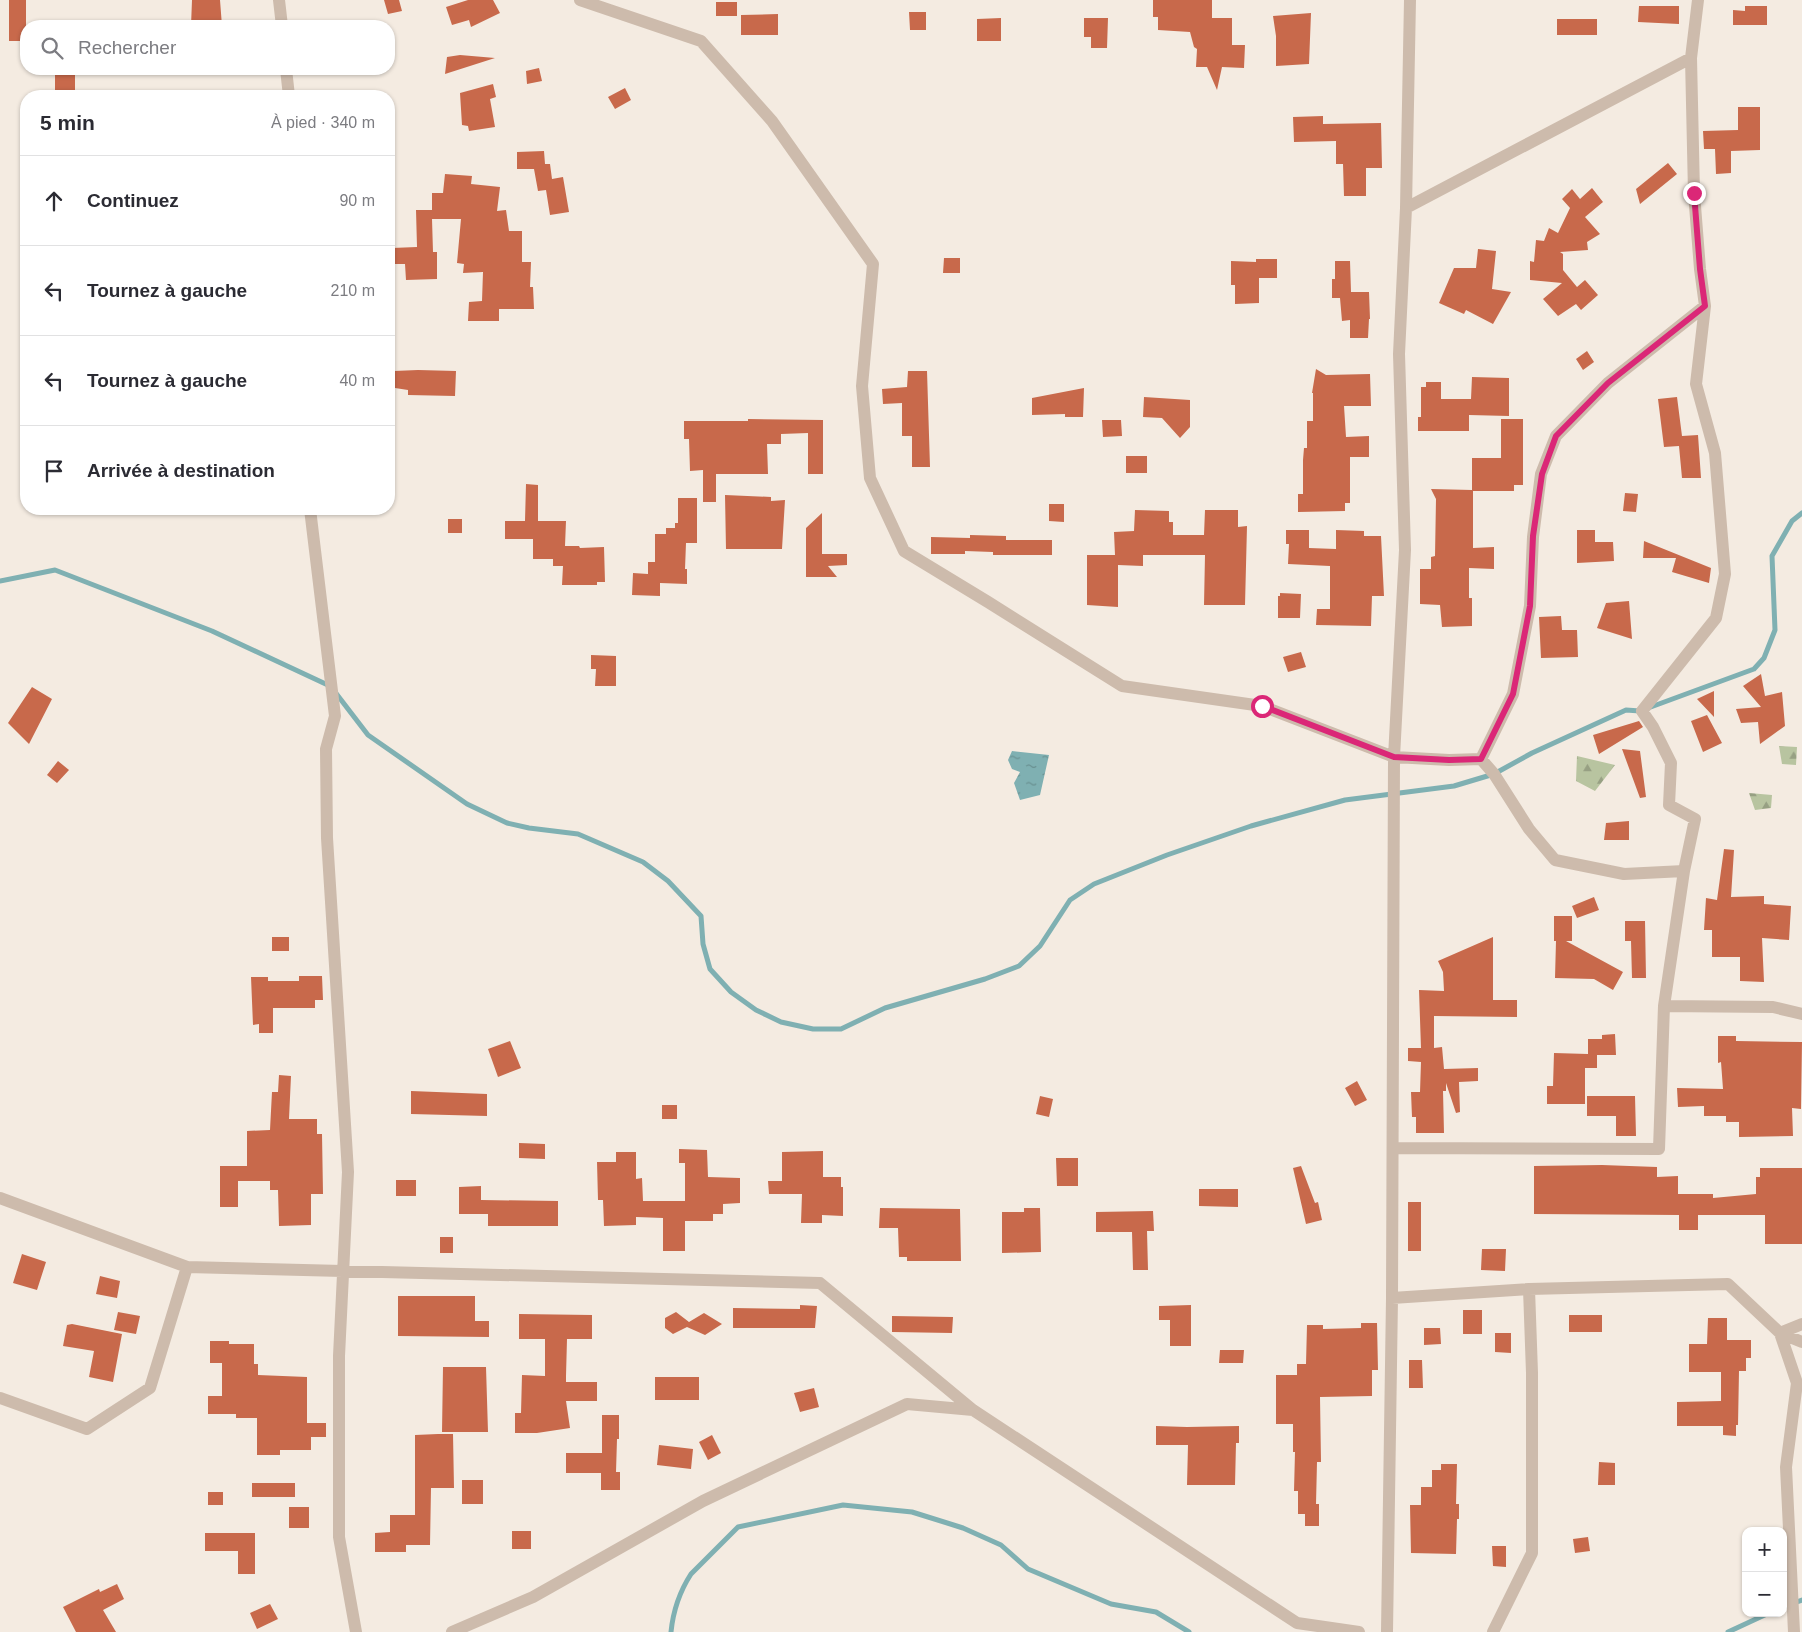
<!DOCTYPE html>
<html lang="fr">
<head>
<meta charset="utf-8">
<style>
  body { margin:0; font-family:Arial,sans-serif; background:#f2f2f3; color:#2b2b33 }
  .controls { position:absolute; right:15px; bottom:15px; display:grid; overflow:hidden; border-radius:10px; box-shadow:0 1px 4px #0004 }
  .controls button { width:45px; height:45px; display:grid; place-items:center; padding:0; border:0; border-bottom:1px solid #e1e1e2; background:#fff; color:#2b2b33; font:25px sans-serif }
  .stop { position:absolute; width:15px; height:15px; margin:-11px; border:4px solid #db2777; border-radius:50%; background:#fff }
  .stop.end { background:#db2777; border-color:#fff; box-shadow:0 1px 5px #0008 }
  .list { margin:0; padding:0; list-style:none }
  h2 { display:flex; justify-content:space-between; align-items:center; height:65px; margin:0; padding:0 20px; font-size:21px }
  h2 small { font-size:16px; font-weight:400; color:#7c7c81 }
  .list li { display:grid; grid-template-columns:32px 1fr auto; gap:15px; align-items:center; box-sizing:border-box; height:90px; padding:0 20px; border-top:1px solid #e1e1e2 }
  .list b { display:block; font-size:19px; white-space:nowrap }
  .list em { font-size:16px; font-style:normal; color:#7c7c81 }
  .icon { flex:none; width:28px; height:28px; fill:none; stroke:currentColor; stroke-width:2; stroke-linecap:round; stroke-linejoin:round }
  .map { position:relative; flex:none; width:1802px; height:1632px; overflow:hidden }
  .search { position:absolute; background:#fff; box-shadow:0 1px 4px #0004; left:20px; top:20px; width:375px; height:55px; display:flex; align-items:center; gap:12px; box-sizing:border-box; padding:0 18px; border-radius:20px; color:#7c7c81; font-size:19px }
  .panel { position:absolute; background:#fff; box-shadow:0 1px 4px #0004; left:20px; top:90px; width:375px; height:425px; border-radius:20px }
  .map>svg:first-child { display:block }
</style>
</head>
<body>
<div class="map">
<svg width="1802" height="1632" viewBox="0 0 1802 1632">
  <defs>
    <pattern id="forest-firs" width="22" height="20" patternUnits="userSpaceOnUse" patternTransform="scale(1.25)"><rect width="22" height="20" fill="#b8c4a0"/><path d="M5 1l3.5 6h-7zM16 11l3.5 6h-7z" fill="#97a083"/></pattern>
    <pattern id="water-ripples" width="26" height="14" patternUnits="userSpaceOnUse" patternTransform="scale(1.25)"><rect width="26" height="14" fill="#7fb0b2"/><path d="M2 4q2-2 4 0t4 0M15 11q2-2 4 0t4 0" fill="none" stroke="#699091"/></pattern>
  </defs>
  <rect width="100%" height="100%" fill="#f4ebe1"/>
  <path fill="url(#forest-firs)" d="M1779,746L1797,747L1796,765L1782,764Z
    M1577,756L1615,765L1595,791L1576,781Z
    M1749,793L1772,795L1771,808L1755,810Z"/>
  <path fill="url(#water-ripples)" d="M1012,751L1049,755L1040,795L1020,800L1014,783L1020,772L1012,769L1008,760Z"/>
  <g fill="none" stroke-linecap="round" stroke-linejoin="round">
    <path stroke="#7fb0b2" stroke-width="5" d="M0,581L55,570L212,631L330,686
      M335,692L368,735L467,804L507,823L529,828L578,834L643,862L668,881L701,916L703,944L710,969L731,992L756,1010L781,1022L813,1029H841L885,1008L985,979L1019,966L1040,946L1070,900L1094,884L1167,855L1251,826L1345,800L1454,786L1494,774L1532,753L1626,710L1640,711
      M1648,708L1754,669L1764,658L1775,630L1772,556L1792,521L1802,513
      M1783,1607L1802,1600
      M671,1632C673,1612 680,1591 691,1574L738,1527L843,1505L912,1512L963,1528L1001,1545L1028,1569L1111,1604L1156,1612L1189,1632
      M1728,1632L1769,1613"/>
  </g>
  <path fill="#c8694b" d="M9,0H26V41H9Z
    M192,0H220L222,26H191Z
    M384,0H399L402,11L388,14Z
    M468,0H493L500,13L471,27L469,20L452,25L446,7Z
    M1153,0H1212V18H1232V45H1245L1244,68L1222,67L1217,90L1207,67H1196L1197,49L1194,47L1190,32L1158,30V17H1153Z
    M716,2H737V16H716Z
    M1639,6H1679V24L1638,22Z
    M1745,6H1767V25H1733V10L1745,11Z
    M909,12H926V30H910Z
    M1311,13L1309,64L1276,66V36L1273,16Z
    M778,14V35H741V15Z
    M1001,18V41H977V19Z
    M1084,18H1108L1107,48H1091V37H1084Z
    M1557,19H1597V35H1557Z
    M460,55L495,58L445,74L447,57Z
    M539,68L542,81L527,84L526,71Z
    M55,69H75V96H55Z
    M493,84L496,97L490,99L495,127L469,131L468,126L462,125L460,93Z
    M625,88L631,100L615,109L608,97Z
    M1738,107H1760V150L1731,151V173L1716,174L1715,149H1704L1703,131L1738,130Z
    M1323,116V124L1381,123L1382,168H1366V196H1344L1343,164H1336V141L1294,142L1293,117Z
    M544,151L545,164H550L552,179L563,177L569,212L550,215L546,190L538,191L534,169H517V152Z
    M1668,163L1677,174L1640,204L1636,189Z
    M445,174L472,176L471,184L500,187L497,211L506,210L509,231H522V262H531L530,287H533L534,309H499V321H468L469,302L482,301L483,272L463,273L464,264L457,263L461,219H432L433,252H437V279L406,280L405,264H393L392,248L417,247L416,210H432V212V193H443Z
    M1592,188L1603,202L1585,217L1600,234L1587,242L1588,250L1560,252L1563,254V270L1577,287L1585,280L1598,295L1581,310L1576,304L1558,316L1543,299L1562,283L1530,280V261L1534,262L1536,240L1544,241L1549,228L1558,233L1570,208L1562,199L1572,189L1580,199Z
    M1478,249L1496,251L1492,289L1511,292L1493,324L1466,310L1464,314L1439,303L1454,268H1476Z
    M944,258H960V273H943Z
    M1256,259H1277V278H1259V303L1235,304V285H1231V261L1256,262Z
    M1335,261H1350L1351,292H1369L1370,319H1369L1368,338H1350V320L1342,321L1340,298H1332V279H1335Z
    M1587,351L1594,362L1583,370L1576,359Z
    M1316,369L1326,375L1370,374L1371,406H1344L1346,437L1369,436V457H1350V503H1345V511L1298,512V494H1303V460L1304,448H1307V421H1313V393H1312Z
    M418,370L456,371L455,396L408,395V390L395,388L394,371Z
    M908,371H927L930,467H912V436H902V403L883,404L882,389L907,387Z
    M1472,377L1509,378V416L1469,415V431H1418V417H1421V387H1426V382H1441V399H1471Z
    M1084,388L1083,417H1065V414L1032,415V398Z
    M1144,397L1190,400V427L1180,438L1162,418L1143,417Z
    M1677,397L1682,436L1698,435L1701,478H1682L1679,446L1664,447L1658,399Z
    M748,419L823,420V474H808V433L781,434V444H767L768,474H716V502H703V470L690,471L689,439H684V421H748Z
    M1501,419H1523V485H1514V491H1473V548L1494,547V569L1469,568V598H1472V626L1442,627L1440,605L1420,604V569H1431V557L1435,556L1436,499L1431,489L1472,490V458H1501Z
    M1102,420H1121L1122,436L1103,437Z
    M1126,456H1147V473H1126Z
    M526,484L538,485V521H566L565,546H579L580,548L604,547L605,582H597V585H562L563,566H553V559H533V539H505V521H525Z
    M1625,493L1638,494L1636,512L1623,511Z
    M725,495L771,497V501L785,500L782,549H726Z
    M678,498H697V543H686L685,569H687V584L660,583V596L632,595L633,573L648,574V562H655V534H666V528H675V523H678Z
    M1049,504H1064V522L1049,521Z
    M1135,510L1169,511V522H1173V535H1204L1205,510H1238V527L1247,526L1245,605H1204L1205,555H1143V566L1118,565V607L1087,605V555H1115L1114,532L1134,531Z
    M822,513V554H847V565L828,566L837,577H806V528Z
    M448,519H462V533H448Z
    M1286,530H1309V548L1336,549V530L1364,531V536H1381L1384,596H1372L1371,626L1316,625L1317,609H1330V566L1288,564L1289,544H1286Z
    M1577,530H1595V542H1613L1614,561L1577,563Z
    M970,535L1006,536V540H1052V555H993V552L965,551V554H931V537L970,538Z
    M1644,541L1711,568L1709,583L1672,572L1676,558H1643Z
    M1280,593L1301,594L1300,618H1278V596H1280Z
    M1629,601L1632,639L1597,628L1606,603Z
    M1561,616L1562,630H1577L1578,657L1541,658L1539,617Z
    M1301,652L1306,667L1288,672L1283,657Z
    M591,655L616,656V686H595L596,669H591Z
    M1761,674L1765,696L1782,692L1785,726L1760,744L1758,722L1741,723L1736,709L1761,707L1743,686Z
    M32,687L52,699L29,744L8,723Z
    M1714,691V717L1697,699Z
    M1707,715L1722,743L1703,752L1691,721Z
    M1639,721L1643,727L1599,754L1593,735Z
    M1622,749L1640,751L1646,797L1640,798Z
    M58,761L69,770L57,783L47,775Z
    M1629,821V840H1604L1606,823Z
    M1724,849L1734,850L1731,897L1764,896V904L1791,906L1789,940L1762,938L1764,982L1740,981V957H1712V930H1704L1706,898L1717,900Z
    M1594,897L1599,910L1577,918L1572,906Z
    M1554,916H1572V941H1566L1623,972L1613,990L1594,979L1555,978L1556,941H1554Z
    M1625,921H1645L1646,978H1632L1631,941H1625Z
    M272,937H289V951H272Z
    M1493,937V1000H1517V1017L1434,1016V1048L1442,1047L1444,1069L1478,1068V1081L1459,1082L1460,1112L1456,1113L1446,1083V1091H1443L1444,1133H1416V1117H1412L1411,1092H1420L1421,1062L1408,1061V1048H1421L1419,990L1444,991L1443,972L1438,961Z
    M299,976H322L323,1000H315V1008H273V1033H259V1024L253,1025L251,977H268V981H299Z
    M1615,1034L1616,1055H1597V1068H1585V1104H1547V1086H1553L1554,1053L1588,1054V1039H1602V1035Z
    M1718,1036H1736V1041L1802,1042L1801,1109L1792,1108L1793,1136L1739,1137V1122H1726V1116H1704V1106L1678,1107L1677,1088L1723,1089L1721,1062L1718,1063Z
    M510,1041L521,1068L498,1077L488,1049Z
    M279,1075L291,1076L289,1119H317V1134H322L323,1194H311V1225L279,1226L278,1190H270V1181H238V1207H220V1166H247V1131L270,1130L272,1092H278Z
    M1357,1081L1367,1100L1355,1106L1345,1088Z
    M411,1091L487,1094V1116L411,1114Z
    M1040,1096L1053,1099L1049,1117L1036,1114Z
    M1587,1096H1635L1636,1136H1616V1116H1587Z
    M662,1105H677V1119H662Z
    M519,1143L545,1144V1159L519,1158Z
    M679,1149L707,1150L708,1177L740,1178V1203L723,1204V1214H713V1221H685V1251H663V1218L636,1217V1225L604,1226L603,1200H598L597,1162H616V1152H636V1179L642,1178L643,1201H685V1163H679Z
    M823,1151V1177H841V1187H843V1216L822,1215V1223H801L802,1194H769L768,1181H782V1152Z
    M1056,1158H1078V1186H1057Z
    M1602,1165L1657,1167V1177L1678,1176V1194H1713V1198L1756,1194V1177H1760V1168H1802V1244H1765V1215H1698V1230H1679V1215L1534,1214V1166Z
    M1301,1166L1315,1203L1318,1202L1322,1220L1306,1224L1293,1168Z
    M396,1180H416V1196H396Z
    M481,1186V1200L558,1201V1226H488V1214H459V1187Z
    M1199,1189H1238V1207L1199,1206Z
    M1408,1202H1421V1251H1408Z
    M880,1208L960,1209L961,1261H907V1257H899L898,1228H879Z
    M1024,1208H1040L1041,1252L1002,1253V1212H1024Z
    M1153,1211L1154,1231H1147L1148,1270H1133L1132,1232H1096V1212Z
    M440,1237H453V1253H440Z
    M1482,1249H1506L1505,1271L1481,1270Z
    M22,1254L46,1262L37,1290L13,1283Z
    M100,1276L120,1281L117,1298L96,1294Z
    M398,1296H475V1321H489V1337L398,1336Z
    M800,1305L817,1306L815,1328H733V1308L800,1309Z
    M1191,1305V1346H1170V1320H1159V1306Z
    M1463,1310H1482V1334H1463Z
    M118,1312L140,1316L136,1334L114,1330Z
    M676,1312L689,1322L704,1313L722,1324L705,1335L687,1327L673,1334L665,1328V1318Z
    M519,1314L592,1315V1339H567L566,1376V1382H597V1401H566L570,1428L537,1433H515V1413H521L522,1375L545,1376V1339H519Z
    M1569,1315H1602V1332H1569Z
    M892,1316L953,1317L952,1333L892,1332Z
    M1708,1318H1727V1340H1751V1358H1746V1371H1739L1738,1425H1736V1436L1723,1435V1426H1677V1402L1721,1401V1372H1689V1344H1707Z
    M1361,1323H1377L1378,1370H1372V1396L1320,1397L1321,1462H1317L1316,1504H1319V1526H1305V1514H1298V1491H1294L1295,1452H1293V1424H1276V1375H1297V1364H1306L1307,1325H1323V1329L1361,1328Z
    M72,1324L122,1334L113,1382L89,1377L94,1351L63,1346L67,1325Z
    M1424,1328H1440L1441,1344L1424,1345Z
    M1495,1333H1511V1353L1495,1352Z
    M210,1341H229V1344H254V1364H258V1375L307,1377V1423H326V1437H311V1450H280V1455H257V1418H236V1414H208V1396H222V1363H210Z
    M1220,1350H1244L1243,1363H1219Z
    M1409,1360H1422L1423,1388H1409Z
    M443,1367H486L488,1432H442Z
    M655,1377H699V1400H655Z
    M814,1388L819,1407L800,1412L794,1393Z
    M602,1415H619V1439H617L616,1472H620V1490H601V1473H566V1453H602Z
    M1156,1426L1187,1427L1239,1426V1443H1236L1235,1485H1187L1188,1445H1156Z
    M438,1434H453L454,1488H431L430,1545H406V1552H375V1533L390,1532V1515H415V1435Z
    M712,1435L721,1453L708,1460L699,1442Z
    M659,1445L693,1449L691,1469L657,1465Z
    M1599,1462L1615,1463V1485H1598Z
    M1441,1464H1457L1456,1504H1459V1519H1457L1456,1554L1411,1553L1410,1505H1421V1487H1432V1470H1441Z
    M462,1480H483V1504H462Z
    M252,1483H295V1497H252Z
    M208,1492H223V1505H208Z
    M289,1507H309V1528H289Z
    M512,1531H531V1549H512Z
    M205,1533H255V1574H238V1551H205Z
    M1588,1537L1590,1551L1575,1553L1573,1539Z
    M1492,1546H1506V1567L1493,1566Z
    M117,1584L124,1599L103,1610L116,1632H76L63,1607L99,1589L100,1592Z
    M270,1604L278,1619L257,1629L250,1613Z"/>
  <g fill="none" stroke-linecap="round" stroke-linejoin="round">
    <path stroke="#cdbbac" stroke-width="12" d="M279,0L282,26
      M580,0L701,41L772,121L873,264L862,386L870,478L904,551L988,602L1122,686L1262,706L1394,757L1449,760L1481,759L1494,774L1529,829L1555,860L1624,874L1684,871
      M286,69L289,96
      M1406,208L1691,58L1698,0
      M310,509L335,716L326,749L327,838L348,1172L339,1356V1537L356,1632
      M1481,759L1513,694L1530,606L1533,537L1541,474L1556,436L1608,383L1705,306
      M1664,1006L1773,1007L1802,1014
      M1393,1148L1659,1149L1664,1006L1684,871L1695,819L1669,805L1671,763L1653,727L1642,711L1716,618L1725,574L1715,453L1696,384L1705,306L1700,269L1694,193L1691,58
      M0,1198L187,1267L820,1283L973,1410L1297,1623L1359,1632
      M1392,1298L1529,1289L1728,1284L1780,1333L1802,1342
      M0,1398L87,1429L150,1388L187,1267
      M452,1632L533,1597L703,1501L907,1404L973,1410
      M1387,1632L1392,1298L1394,757L1405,550L1399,354L1406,208L1410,0
      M1493,1632L1532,1553V1373L1529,1289
      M1794,1632L1786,1467L1797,1383L1780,1333L1802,1324"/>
  </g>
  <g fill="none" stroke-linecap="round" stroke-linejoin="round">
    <path stroke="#db2777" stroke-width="6" d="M1262,706L1394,757L1449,760L1481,759L1513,694L1530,606L1533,536L1542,474L1556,436L1608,383L1705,306L1700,269L1694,193"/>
  </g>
</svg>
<div class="controls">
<button>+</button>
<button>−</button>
</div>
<div class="stop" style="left:1262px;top:706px"></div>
<div class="stop end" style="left:1694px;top:193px"></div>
<div class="search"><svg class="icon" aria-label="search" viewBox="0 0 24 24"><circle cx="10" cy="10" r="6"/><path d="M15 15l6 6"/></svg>Rechercher</div>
<section class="panel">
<h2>5 min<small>À pied · 340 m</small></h2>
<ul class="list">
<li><svg class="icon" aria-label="ahead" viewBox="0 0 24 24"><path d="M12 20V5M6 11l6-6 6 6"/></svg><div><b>Continuez</b></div><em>90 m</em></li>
<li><svg class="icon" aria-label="left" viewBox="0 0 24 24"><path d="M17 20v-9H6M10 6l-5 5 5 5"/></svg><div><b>Tournez à gauche</b></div><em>210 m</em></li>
<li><svg class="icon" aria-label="left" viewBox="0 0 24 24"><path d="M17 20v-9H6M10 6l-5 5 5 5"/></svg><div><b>Tournez à gauche</b></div><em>40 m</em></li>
<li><svg class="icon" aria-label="arrive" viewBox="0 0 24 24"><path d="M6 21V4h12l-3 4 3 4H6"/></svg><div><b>Arrivée à destination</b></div></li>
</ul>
</section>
</div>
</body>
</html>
